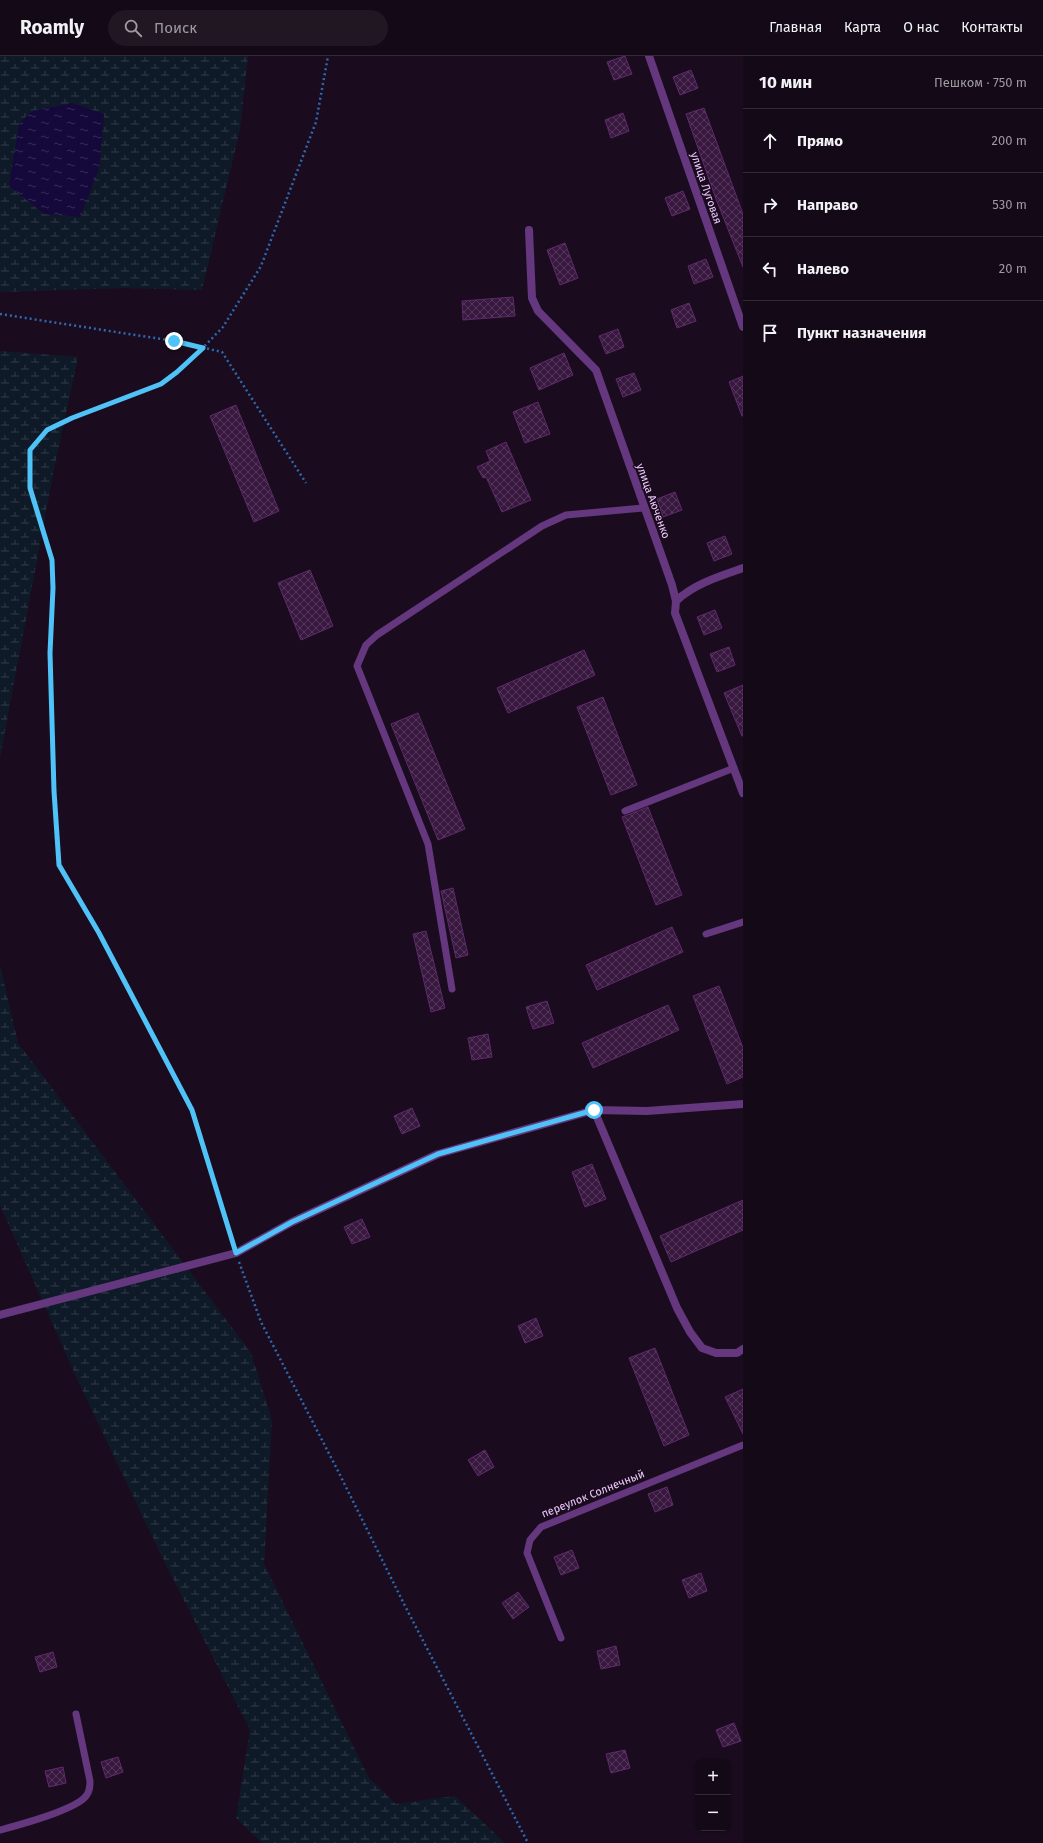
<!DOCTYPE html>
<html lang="ru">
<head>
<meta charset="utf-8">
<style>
  body { margin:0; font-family:"Fira Sans",sans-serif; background:#211723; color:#f1f3f6 }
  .controls { position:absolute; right:12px; bottom:12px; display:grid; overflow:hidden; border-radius:8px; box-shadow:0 1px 3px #0004 }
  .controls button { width:36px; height:36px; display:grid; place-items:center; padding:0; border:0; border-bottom:1px solid #332a35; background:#140916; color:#f1f3f6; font:20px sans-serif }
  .stop { position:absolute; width:12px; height:12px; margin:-9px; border:3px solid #4fc3f7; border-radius:50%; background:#fff }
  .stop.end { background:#4fc3f7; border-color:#fff; box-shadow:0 1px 4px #0008 }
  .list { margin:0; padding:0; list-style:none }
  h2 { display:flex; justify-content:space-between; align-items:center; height:52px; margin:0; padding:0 16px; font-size:17px }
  h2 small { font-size:13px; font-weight:400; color:#9d9aa1 }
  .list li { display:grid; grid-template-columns:26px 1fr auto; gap:12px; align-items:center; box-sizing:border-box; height:64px; padding:0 16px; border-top:1px solid #332a35 }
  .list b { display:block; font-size:15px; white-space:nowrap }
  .list em { font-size:13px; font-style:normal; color:#9d9aa1 }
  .icon { flex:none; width:22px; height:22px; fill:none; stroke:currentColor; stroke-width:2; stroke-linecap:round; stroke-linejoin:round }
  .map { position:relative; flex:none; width:743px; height:1787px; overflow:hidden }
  header { display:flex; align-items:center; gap:24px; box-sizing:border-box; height:56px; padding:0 20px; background:#140916; border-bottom:1px solid #332a35 }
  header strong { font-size:19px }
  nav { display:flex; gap:22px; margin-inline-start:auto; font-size:14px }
  .search { width:280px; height:36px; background:#211723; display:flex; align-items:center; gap:10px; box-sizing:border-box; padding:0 14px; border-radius:22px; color:#9d9aa1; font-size:15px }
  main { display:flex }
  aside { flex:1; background:#140916 }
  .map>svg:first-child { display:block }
</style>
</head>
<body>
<header>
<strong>Roamly</strong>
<div class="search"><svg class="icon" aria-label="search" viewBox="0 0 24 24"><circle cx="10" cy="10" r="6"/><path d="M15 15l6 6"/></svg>Поиск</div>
<nav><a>Главная</a><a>Карта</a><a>О нас</a><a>Контакты</a></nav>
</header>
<main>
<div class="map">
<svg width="743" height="1787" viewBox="0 0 743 1787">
  <defs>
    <pattern id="wetland-marsh" width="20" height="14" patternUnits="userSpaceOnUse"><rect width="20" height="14" fill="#0f1a28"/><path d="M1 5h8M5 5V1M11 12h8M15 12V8" fill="none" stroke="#323a48"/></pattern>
    <pattern id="water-ripples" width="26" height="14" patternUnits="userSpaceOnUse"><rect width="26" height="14" fill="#15093b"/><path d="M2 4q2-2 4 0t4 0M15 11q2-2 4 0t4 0" fill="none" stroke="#372c58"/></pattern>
    <pattern id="building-cross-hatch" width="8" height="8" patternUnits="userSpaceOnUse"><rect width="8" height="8" fill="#38183f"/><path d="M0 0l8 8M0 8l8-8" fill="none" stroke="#55385c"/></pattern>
  </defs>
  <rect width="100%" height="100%" fill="#1a0c1e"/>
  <path fill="url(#wetland-marsh)" d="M0,0H248L240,73L202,234L124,232L3,236L0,235Z
    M0,295L78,301L53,418L0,702Z
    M0,909L18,987L251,1297L272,1364L264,1508L369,1722L396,1748L455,1740L505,1787H262L236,1762L250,1674L164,1505L77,1323L0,1149Z"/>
  <path fill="url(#water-ripples)" d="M72,47L104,58L99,113L80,161L44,158L9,130L19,68L31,55Z"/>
  <path fill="url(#building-cross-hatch)" stroke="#5e2a6b" d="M625,0L632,18L614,24L607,6Z
    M691,14L698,32L680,39L673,21Z
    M704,52L743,158V211L716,143L686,58Z
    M623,57L629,75L611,82L605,64Z
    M683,135L690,153L672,160L665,142Z
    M565,187L578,222L560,229L547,194Z
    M706,203L713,221L694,228L688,210Z
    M513,241L515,260L463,264L462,245Z
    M689,247L696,265L677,272L671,254Z
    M618,273L624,291L606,298L599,280Z
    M564,297L573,319L539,334L530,312Z
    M634,317L641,334L623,341L616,323Z
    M743,320V360H742L729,326Z
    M538,346L550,378L525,387L513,356Z
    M236,349L279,455L254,466L210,360Z
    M506,386L531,444L502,456L486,421L483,422L477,411L490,405L486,395Z
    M675,436L682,454L663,461L657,443Z
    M725,480L732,498L714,505L707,487Z
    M310,514L333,570L301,584L278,527Z
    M715,554L722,572L704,579L697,561Z
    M729,591L735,609L717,616L710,598Z
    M584,594L595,619L508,657L497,632Z
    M743,629V680H742L724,637Z
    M603,641L637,729L611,739L577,651Z
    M418,657L465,773L438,784L391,668Z
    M648,751L682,839L656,849L622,761Z
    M453,832L468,899L456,902L441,835Z
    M672,871L683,896L597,934L586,909Z
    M426,875L445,952L431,956L413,878Z
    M719,930L743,992V1021L727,1028L693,940Z
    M547,945L554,967L533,973L526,951Z
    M668,949L679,974L593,1012L582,987Z
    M488,978L492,1001L472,1004L468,982Z
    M412,1052L420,1070L402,1078L394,1060Z
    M592,1108L606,1143L585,1151L572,1116Z
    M743,1144V1174L671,1206L660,1180Z
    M362,1163L370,1181L352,1188L344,1171Z
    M536,1262L543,1280L525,1287L518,1270Z
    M655,1292L689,1379L664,1390L629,1302Z
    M743,1333V1378L725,1341Z
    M485,1394L494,1411L478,1420L468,1404Z
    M667,1431L673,1449L655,1456L648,1438Z
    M572,1494L579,1512L561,1519L554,1501Z
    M701,1517L707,1535L689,1542L682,1524Z
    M518,1536L529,1551L513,1563L502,1547Z
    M616,1590L620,1609L601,1613L597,1595Z
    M53,1596L57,1611L40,1616L35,1601Z
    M734,1667L741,1685L723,1691L716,1674Z
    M625,1694L630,1712L611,1717L606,1698Z
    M118,1701L123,1716L106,1722L101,1706Z
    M63,1711L66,1727L49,1731L45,1715Z"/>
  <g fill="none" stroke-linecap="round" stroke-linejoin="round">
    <path stroke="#2d69b0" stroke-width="2.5" stroke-dasharray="2 3" stroke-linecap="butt" d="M0,258L174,285L222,296L306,427
      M233,1188L193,1054L99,877L59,809L54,735L50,597L53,532L52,504L30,432V394L47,374L72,362L161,328L191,304L223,271L261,210L316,66L328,0
      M239,1206L261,1266L338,1415L404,1548L528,1787"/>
    <path stroke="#64377e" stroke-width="7" d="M625,755L734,712
      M706,878L743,866
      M452,933L428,788L357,610L366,589L377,579L542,470L566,459L643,452
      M561,1582L527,1497L530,1484L541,1471L743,1389
      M0,1774C19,1769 75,1754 86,1740C90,1735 90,1730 90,1725L76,1658"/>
    <path stroke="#64377e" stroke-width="8" d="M649,0L743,271
      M529,174L532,242L538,255L596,314L672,529L676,545L675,557L743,737
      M676,545C694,528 720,520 743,512
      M594,1054L677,1252L690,1276L702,1292L716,1297H737L743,1293
      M0,1259L236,1197L292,1166L438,1098L594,1054L647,1055L743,1048"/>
  </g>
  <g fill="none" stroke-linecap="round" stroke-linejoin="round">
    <path stroke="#4fc3f7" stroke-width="5" d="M174,285L203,292L177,316L161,328L72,362L47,374L30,394V432L52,504L53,532L50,597L54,735L59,809L99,877L192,1054L236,1197L292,1166L438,1098L594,1054"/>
  </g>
  <g text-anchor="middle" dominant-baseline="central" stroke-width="3" stroke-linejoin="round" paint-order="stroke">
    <g font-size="11" fill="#f0caff" stroke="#1a0c1e">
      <text transform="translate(706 132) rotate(71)">улица Луговая</text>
      <text transform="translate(653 445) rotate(70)">улица Аюченко</text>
      <text transform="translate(593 1438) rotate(-22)">переулок Солнечный</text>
    </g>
  </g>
</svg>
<div class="controls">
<button>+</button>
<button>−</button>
</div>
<div class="stop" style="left:594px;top:1054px"></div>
<div class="stop end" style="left:174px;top:285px"></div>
</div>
<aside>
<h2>10 мин<small>Пешком · 750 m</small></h2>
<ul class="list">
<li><svg class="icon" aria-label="ahead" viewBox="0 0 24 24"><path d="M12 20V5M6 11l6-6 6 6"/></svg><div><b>Прямо</b></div><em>200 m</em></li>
<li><svg class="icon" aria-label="right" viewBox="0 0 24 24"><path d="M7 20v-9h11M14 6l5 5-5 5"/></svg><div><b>Направо</b></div><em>530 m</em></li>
<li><svg class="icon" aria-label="left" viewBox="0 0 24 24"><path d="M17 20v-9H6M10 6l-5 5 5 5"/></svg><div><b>Налево</b></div><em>20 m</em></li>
<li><svg class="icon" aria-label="arrive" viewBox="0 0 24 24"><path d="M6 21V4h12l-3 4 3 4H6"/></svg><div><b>Пункт назначения</b></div></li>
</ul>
</aside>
</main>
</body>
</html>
